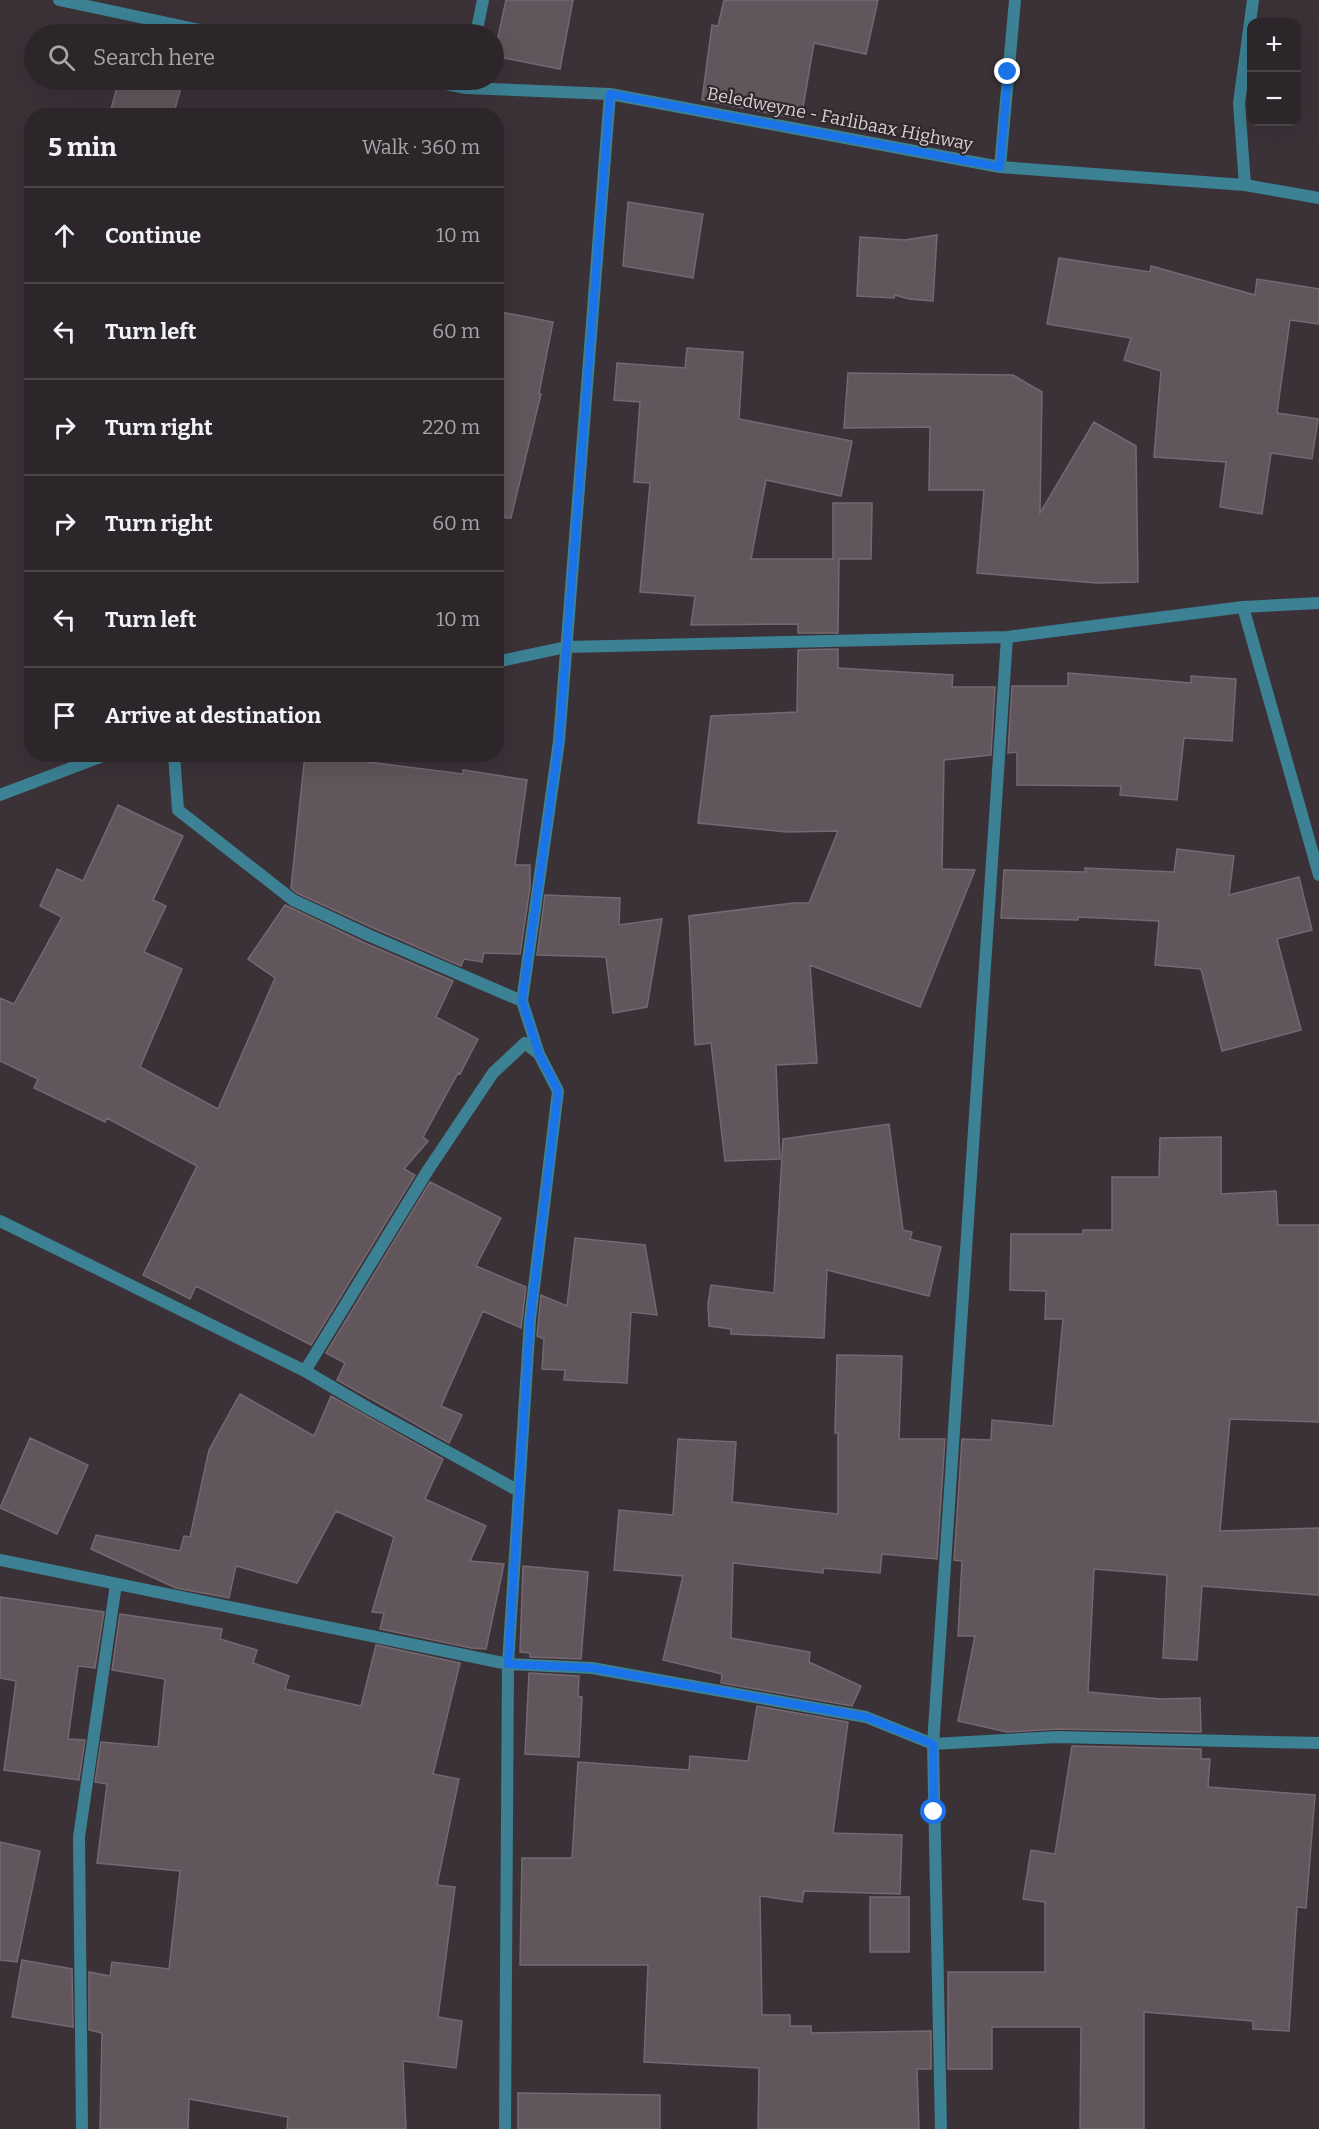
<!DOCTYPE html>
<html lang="en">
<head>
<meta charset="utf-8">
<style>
  body { margin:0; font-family:Bitter,serif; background:#383236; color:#f1f3f6 }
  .controls { position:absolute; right:18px; top:18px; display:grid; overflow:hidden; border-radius:12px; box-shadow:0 6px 24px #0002 }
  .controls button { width:54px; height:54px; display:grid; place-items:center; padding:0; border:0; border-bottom:2px solid #484347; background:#2c262a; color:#f1f3f6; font:30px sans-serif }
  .stop { position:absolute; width:18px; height:18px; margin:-14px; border:4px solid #1a73e8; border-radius:50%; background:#fff }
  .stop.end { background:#1a73e8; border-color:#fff; box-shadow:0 2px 6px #0008 }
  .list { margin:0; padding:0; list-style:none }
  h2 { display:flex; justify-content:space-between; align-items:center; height:78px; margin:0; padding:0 24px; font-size:26px }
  h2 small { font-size:20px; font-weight:400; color:#a6a5a8 }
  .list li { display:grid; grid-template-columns:39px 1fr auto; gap:18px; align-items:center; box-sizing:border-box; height:96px; padding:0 24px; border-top:2px solid #484347 }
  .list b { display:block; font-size:22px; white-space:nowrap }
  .list em { font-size:20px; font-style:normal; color:#a6a5a8 }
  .icon { flex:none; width:33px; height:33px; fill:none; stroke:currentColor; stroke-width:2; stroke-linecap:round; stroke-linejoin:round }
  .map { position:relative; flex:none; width:1319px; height:2129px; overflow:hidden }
  .search { position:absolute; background:#2c262a; box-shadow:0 6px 24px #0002; left:24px; top:24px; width:480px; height:66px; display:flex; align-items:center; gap:15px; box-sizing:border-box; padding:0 21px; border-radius:33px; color:#a6a5a8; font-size:22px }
  .panel { position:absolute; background:#2c262a; box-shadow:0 6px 24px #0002; left:24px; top:108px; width:480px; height:654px; border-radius:24px }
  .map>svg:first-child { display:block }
</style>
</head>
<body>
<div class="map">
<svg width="1319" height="2129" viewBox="0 0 1319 2129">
  <rect width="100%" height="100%" fill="#3b3238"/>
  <path fill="#60565c" stroke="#746970" stroke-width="1.5" d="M506,0H573L560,69L494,56Z
    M724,0H878L866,54L814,43L801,119L702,100L712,25L718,26Z
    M119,80H183L173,116H109Z
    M628,202L703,214L693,278L623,266Z
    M937,235L933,301L909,299L895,295L894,298L857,296L860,237L905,240Z
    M1059,258L1150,272L1151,266L1255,295L1257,279L1319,289V324L1290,320L1277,413L1318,419L1312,459L1271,453L1262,514L1220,507L1226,462L1154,457L1161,371L1124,360L1131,338L1047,324Z
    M496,311L553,322L539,393L541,394L511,518L496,517Z
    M687,348L743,352L739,419L852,441L841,496L766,480L751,559H833V503H872L871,559H839L838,633H798V624L691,625L695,596L640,592L650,483L634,482L640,402L614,400L617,363L685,368Z
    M848,373L1013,375L1042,392L1040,513L1094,422L1136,446L1138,582L1097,583L977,573L984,490H929L930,427L844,428Z
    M838,649V668L953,675L952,687H995L991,755L944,760L942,869L975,870L920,1007L810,965L817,1063L776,1065L780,1159L725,1161L711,1043L695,1045L689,916L793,903H809L838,831L787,832L698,823L711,716L797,712L798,650Z
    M1068,673L1191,683V676L1236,679L1232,741L1184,738L1177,800L1120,795L1121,786L1017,785V752L1008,753L1012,686H1068Z
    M305,754H369L368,762L463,774V770L527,780L515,865H530V888L520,954L484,953L482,962L464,959L461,966L371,927L297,893L291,888Z
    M118,805L183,836L153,900L166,906L144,952L182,969L140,1067L218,1109L275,978L248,959L285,905L365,943L453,981L436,1017L478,1039L460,1074L458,1073L423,1137L428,1141L404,1169L415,1175L311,1345L196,1286L190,1299L143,1275L197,1166L107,1118L105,1122L34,1088L38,1079L0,1061V998L14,1004L62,917L40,906L57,869L83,881Z
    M1177,849L1234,856L1229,895L1299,877L1312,930L1277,939L1301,1030L1222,1051L1201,969L1155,965L1159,921L1078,917V920L1001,918L1004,870L1085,872V868L1174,872Z
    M545,895L620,898L619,925L662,919L647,1007L613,1013L606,957L537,955Z
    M889,1124L903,1230L912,1232L910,1239L941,1247L929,1296L827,1270L824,1338L731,1334V1329L709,1326L708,1304L711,1285L774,1293L783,1139Z
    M1221,1137V1194L1276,1191L1278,1225H1319V1422L1230,1419L1220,1531L1319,1528V1595L1202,1586L1197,1660L1163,1658L1167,1575L1094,1569L1088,1692L1161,1699L1200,1698L1201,1732L1057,1729L1007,1732L958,1721L975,1636H958L962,1561L954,1560L962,1439L991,1440L992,1420L1053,1426L1063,1319H1045L1046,1291L1010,1290L1011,1234H1083V1230H1112V1177H1159L1160,1138Z
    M430,1182L501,1218L476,1266L526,1287L521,1328L483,1311L441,1406L462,1415L449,1443L337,1380L345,1363L326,1353Z
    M575,1238L645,1245L657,1315L631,1312L627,1383L564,1380L565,1370L542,1369L544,1339L537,1336L541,1295L567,1306Z
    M837,1355L902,1356L899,1439H945L937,1559L882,1554L880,1573L823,1568V1573L733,1563L731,1638L810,1652L809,1662L861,1686L852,1706L721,1683L722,1674L663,1660L683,1576L614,1570L619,1510L673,1515L678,1439L736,1442L732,1502L838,1514V1433H835Z
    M240,1394L314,1436L331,1396L443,1459L425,1499L486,1526L470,1561L504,1564L486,1649L471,1648L380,1629L384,1613L372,1612L394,1537L336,1511L297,1583L236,1566L229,1598L176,1588L91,1549L96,1535L180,1551L184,1536L190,1537L209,1450Z
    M30,1438L88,1465L57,1534L0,1508Z
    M523,1566L588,1572L581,1659L530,1657V1653L520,1652Z
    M0,1597L104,1612L95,1668L78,1666L68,1739L85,1740L79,1780L4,1770L16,1681L0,1678Z
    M120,1614L222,1629L220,1639L257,1650L253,1663L289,1676L285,1689L361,1706L376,1645L460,1663L433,1774L459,1779L437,1885L455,1887L438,2017L462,2021L456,2068L403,2061L406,2129H287L288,2117L189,2099L188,2129H100L102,2033L89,2030V1972L110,1976L112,1962L169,1969L180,1871L97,1863L107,1784L95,1782L101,1742L158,1747L165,1679L112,1670Z
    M529,1673L579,1676L578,1696L582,1697L579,1757L525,1754Z
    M757,1706L848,1722L833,1833L902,1835L900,1894L804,1891L802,1902L760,1896L762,2015H790V2026H811V2033L931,2031V2069H917L919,2129H758L759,2068L644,2062L648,1965H520L522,1858H572L578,1762L689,1770L690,1756L748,1761Z
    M1072,1746L1201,1749V1759H1210L1208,1787L1315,1795L1306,1908L1297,1907L1289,2031L1253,2029V2021L1144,2012V2129H1080L1081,2027H992V2069H948V1972H1045V1902L1023,1899L1031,1850L1055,1854Z
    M0,1842L40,1851L17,1962L0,1960Z
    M870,1897H909V1952H870Z
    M22,1960L72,1969L73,2027L12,2017Z
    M518,2093L660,2095V2129H518Z"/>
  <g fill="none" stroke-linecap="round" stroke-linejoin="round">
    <path stroke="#3c8194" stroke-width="12" d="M59,0L219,34
      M476,34L483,0
      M427,80L466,88L610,94L1000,167L1245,185L1319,198
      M1000,167L1015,0
      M1245,185L1239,103L1253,0
      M1243,607L1319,875
      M496,662L566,647L1007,637L1243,607L1319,603
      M174,754L178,810L293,900L368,935L522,1001
      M0,795L108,754
      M0,1221L305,1371L368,1408L517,1490
      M305,1371L428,1170L493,1073L525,1043L539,1054
      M0,1560L508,1664L592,1668L866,1717L933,1744L1057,1737L1319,1743
      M82,2129L79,1837L116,1584
      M505,2129L508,1664L530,1320L558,1091L539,1054L522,1001L559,741L610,94
      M941,2129L933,1744L1007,637"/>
  </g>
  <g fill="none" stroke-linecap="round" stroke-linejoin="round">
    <path stroke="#1a73e8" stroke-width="8" d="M934,1812L933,1744L866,1717L592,1668L508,1664L530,1320L558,1091L539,1054L522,1001L559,741L610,94L1000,167L1008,72"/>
  </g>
  <g text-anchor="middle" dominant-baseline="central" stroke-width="4.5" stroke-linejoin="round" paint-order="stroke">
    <g font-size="18" fill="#d6d0d4" stroke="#31282d">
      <text transform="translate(840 119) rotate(11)">Beledweyne - Farlibaax Highway</text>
    </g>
  </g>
</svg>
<div class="controls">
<button>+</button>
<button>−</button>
</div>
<div class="stop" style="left:934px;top:1812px"></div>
<div class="stop end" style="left:1008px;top:72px"></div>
<div class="search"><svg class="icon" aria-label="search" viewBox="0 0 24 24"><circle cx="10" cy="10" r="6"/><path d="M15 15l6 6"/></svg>Search here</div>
<section class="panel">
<h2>5 min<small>Walk · 360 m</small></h2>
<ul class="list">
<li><svg class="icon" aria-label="ahead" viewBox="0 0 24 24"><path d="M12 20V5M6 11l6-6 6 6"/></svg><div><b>Continue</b></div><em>10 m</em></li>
<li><svg class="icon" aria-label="left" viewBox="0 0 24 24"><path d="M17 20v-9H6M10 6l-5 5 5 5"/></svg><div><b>Turn left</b></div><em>60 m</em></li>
<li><svg class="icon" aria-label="right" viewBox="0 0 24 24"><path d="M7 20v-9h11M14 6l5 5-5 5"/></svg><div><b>Turn right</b></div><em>220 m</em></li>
<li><svg class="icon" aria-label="right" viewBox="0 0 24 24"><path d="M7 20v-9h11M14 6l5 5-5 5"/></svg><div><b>Turn right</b></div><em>60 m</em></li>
<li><svg class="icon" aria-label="left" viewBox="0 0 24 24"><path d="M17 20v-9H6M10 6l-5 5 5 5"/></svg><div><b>Turn left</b></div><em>10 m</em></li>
<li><svg class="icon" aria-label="arrive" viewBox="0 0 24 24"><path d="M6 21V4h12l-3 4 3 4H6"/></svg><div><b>Arrive at destination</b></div></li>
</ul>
</section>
</div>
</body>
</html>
